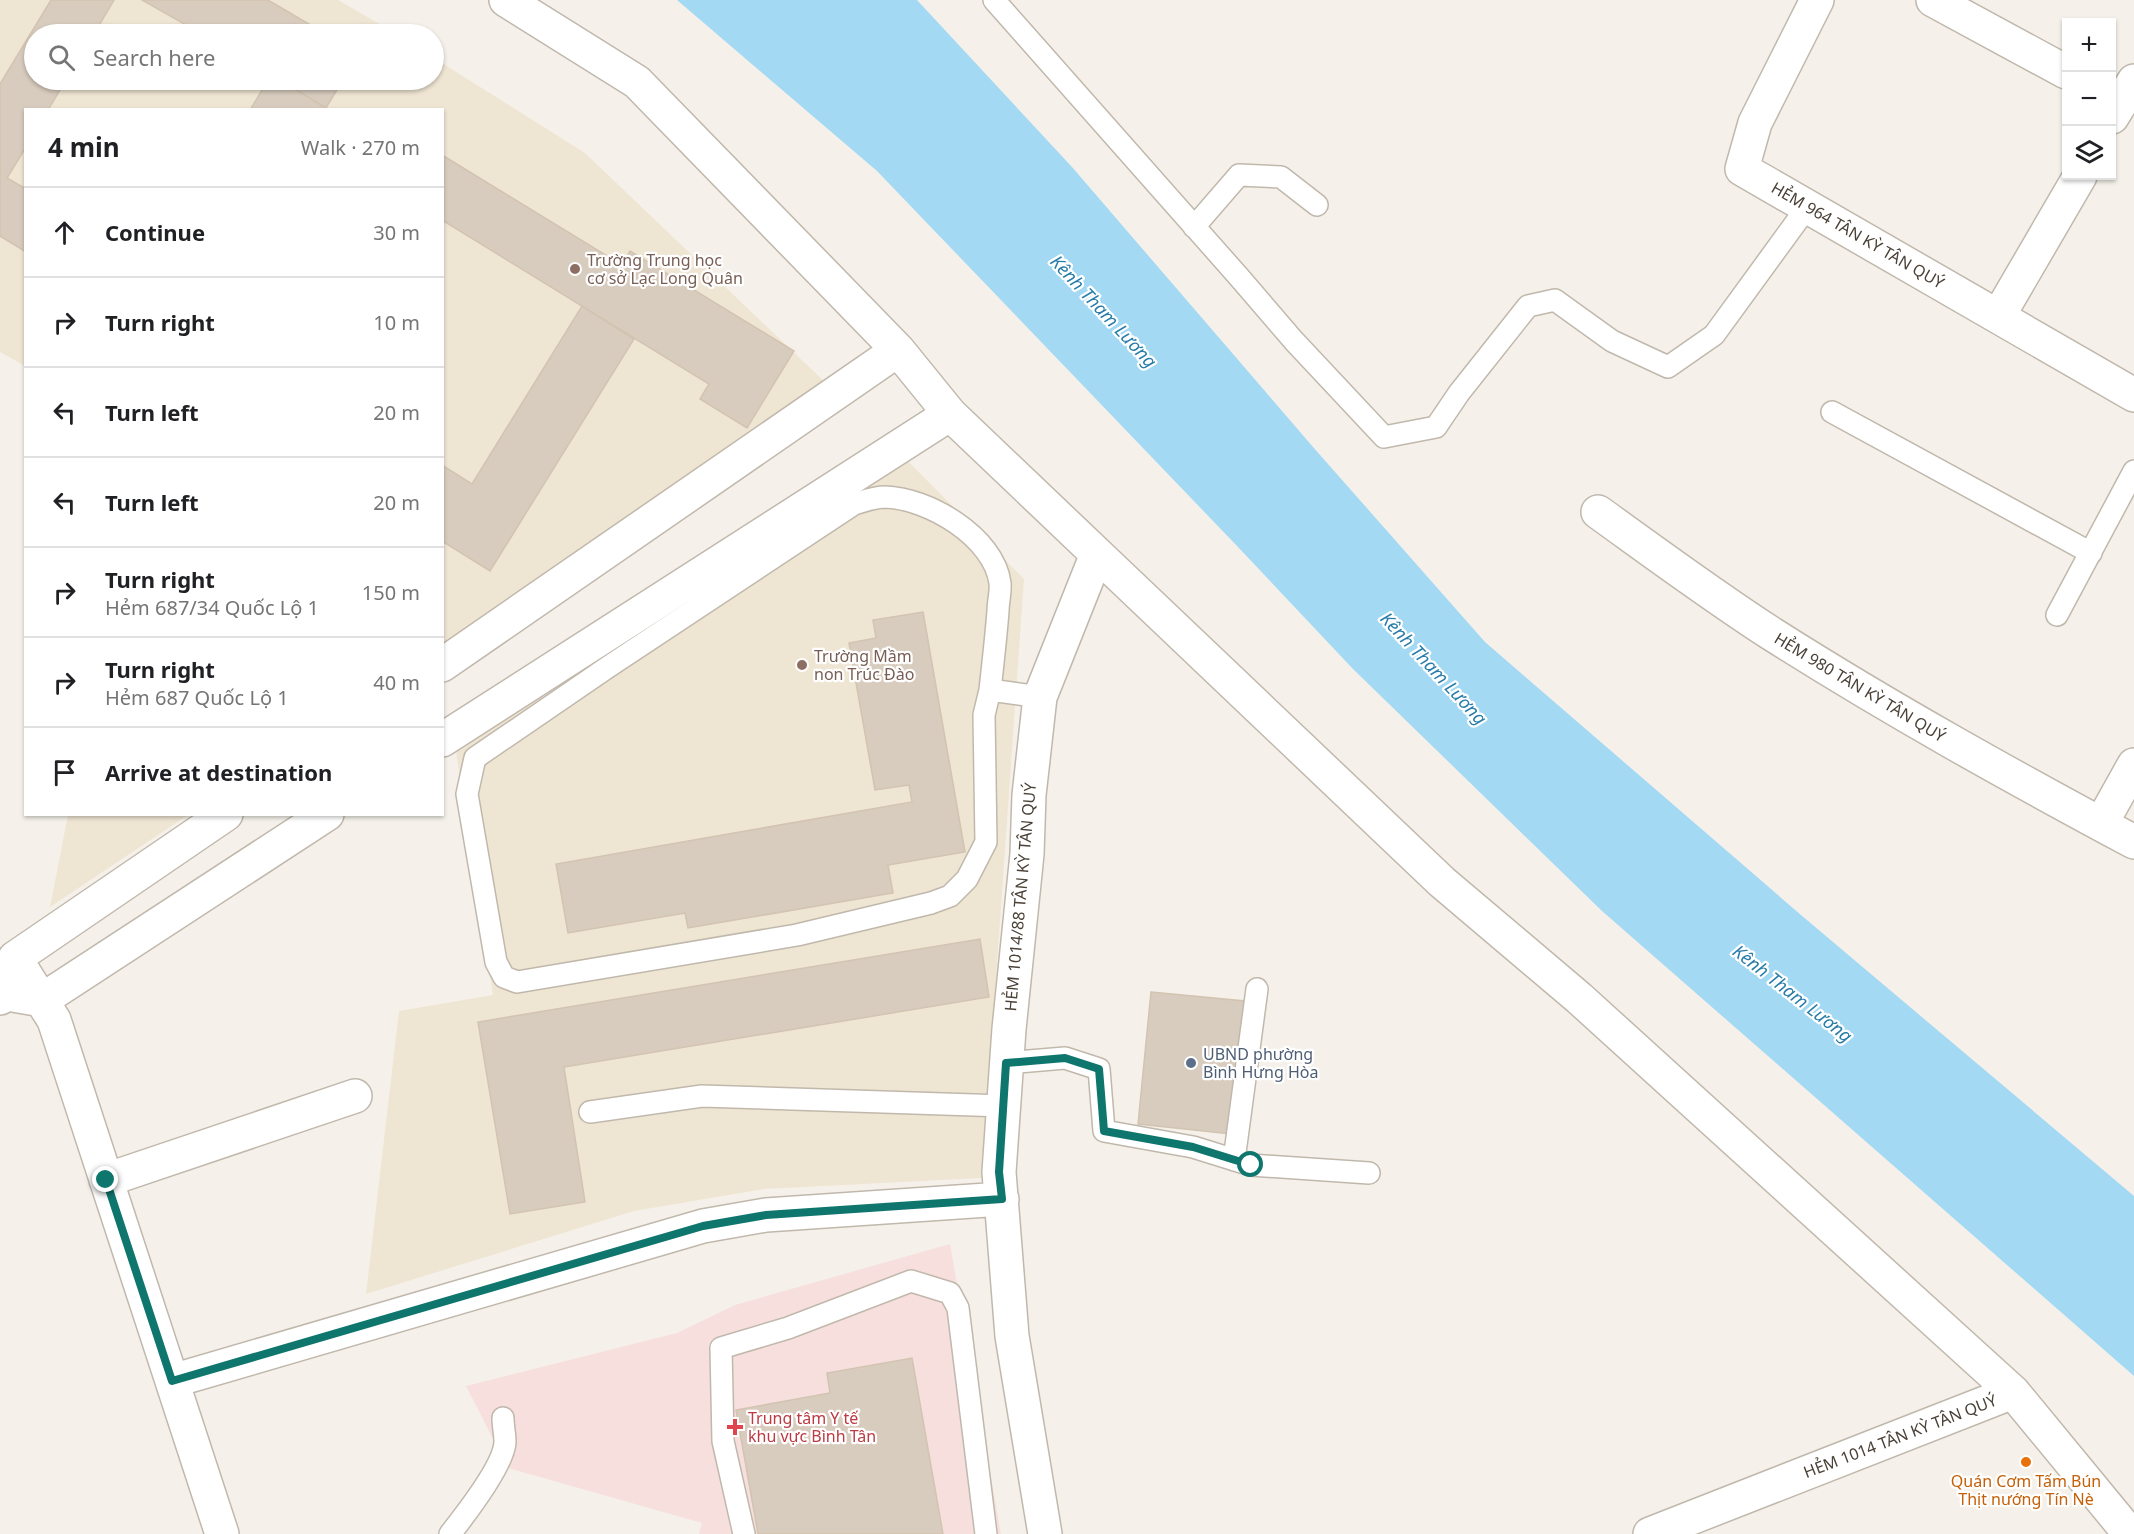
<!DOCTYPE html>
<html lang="en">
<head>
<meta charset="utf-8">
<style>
  body { margin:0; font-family:"Noto Sans",sans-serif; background:#f2f2f2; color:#202124 }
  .controls { position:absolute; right:18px; top:18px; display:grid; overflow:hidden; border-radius:0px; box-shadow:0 2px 4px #0004 }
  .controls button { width:54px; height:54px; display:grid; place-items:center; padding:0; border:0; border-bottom:2px solid #e0e0e0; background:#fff; color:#202124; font:30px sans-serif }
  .stop { position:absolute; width:18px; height:18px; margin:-14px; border:4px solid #0f766e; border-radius:50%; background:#fff }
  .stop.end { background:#0f766e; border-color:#fff; box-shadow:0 2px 6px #0008 }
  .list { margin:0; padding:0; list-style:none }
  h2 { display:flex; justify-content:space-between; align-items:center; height:78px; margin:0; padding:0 24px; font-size:26px }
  h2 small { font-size:20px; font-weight:400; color:#757577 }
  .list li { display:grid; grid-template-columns:39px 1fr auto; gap:18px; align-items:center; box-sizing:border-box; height:90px; padding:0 24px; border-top:2px solid #e0e0e0 }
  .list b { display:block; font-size:22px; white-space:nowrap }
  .list p { margin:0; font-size:20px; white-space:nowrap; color:#757577 }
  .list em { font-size:20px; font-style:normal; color:#757577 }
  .icon { flex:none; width:33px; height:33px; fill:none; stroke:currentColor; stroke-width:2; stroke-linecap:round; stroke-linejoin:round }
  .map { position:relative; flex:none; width:2134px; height:1534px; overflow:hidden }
  .search { position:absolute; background:#fff; box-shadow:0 2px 4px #0004; left:24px; top:24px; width:420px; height:66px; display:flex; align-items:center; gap:15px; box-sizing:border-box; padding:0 21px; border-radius:33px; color:#757577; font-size:22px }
  .panel { position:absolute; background:#fff; box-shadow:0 2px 4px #0004; left:24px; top:108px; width:420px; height:708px; border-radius:0px }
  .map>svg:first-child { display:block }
</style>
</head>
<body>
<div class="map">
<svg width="2134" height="1534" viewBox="0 0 2134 1534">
  <rect width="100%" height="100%" fill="#f5f1ea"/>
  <path fill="#efe5d3" d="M0,0H338L397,34H34V80H434V58L585,153L828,385L443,643L442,110H26L25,366L0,352Z
    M901,454L1024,579L982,1178L764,1189L634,1211L366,1294L399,1011L493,995L456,751Z
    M68,815V814L188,815L50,907Z"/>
  <path fill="#f6dfdd" d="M950,1244L1001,1534H699L702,1523L508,1468L466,1386L677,1333L735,1305Z"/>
  <path fill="#a4d9f3" d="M677,0H917L1072,167L1313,447L1485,642L1801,915L2134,1196V1376L1602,911L1353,669L1238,547L877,171Z"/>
  <path fill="#d8ccbe" stroke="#d3c3b1" stroke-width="1.5" d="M51,0H114L94,34H34V80H66L48,110H26V147L7,178L26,189V252L0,236V84Z
    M142,0H268L326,34H202Z
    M268,80H280L326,108L325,110H250Z
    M280,80H343L326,108Z
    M442,155L622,265L630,251L794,351L747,428L700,399L709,384L442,220Z
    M582,306L634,339L490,571L442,541V465L472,484Z
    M923,612L965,852L888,865L893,893L688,928L685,913L568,933L556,864L912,802L909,785L875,790L849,643L876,638L873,620Z
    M980,939L989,997L564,1067L585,1202L510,1214L478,1022Z
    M1151,992L1245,1001L1231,1134L1138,1124Z
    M912,1358L943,1534H758L736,1410L830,1393L827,1373Z"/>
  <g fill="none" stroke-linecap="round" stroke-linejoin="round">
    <g stroke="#c1b8ac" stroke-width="24">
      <path id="lane" d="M994,0L1239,277L1294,341L1384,437L1436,427L1459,393L1528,306L1555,300L1612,341L1668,367L1714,335L1808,206
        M1194,227L1239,175L1281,177L1317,205
        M1832,412L2091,553
        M2057,615L2134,471
        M990,690C993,663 996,637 998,611C998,602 1001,592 1000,583C994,537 928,498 885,497C874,497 864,501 854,504L608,667L475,758L467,794L496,962L504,977L517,982L797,935L931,903L950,896L967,879L986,842L984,715L990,690L1040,697
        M1006,1063L1065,1058L1099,1069L1104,1131L1193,1147L1251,1165L1369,1173
        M590,1112L702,1096L1004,1106
        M1234,1160L1257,989
        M450,1534C465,1515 504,1465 505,1442C505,1434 503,1426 503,1418
        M744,1534L723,1441L721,1348L788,1328L911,1281L950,1293L958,1308L986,1534"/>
    </g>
    <g stroke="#c1b8ac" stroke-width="36">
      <path id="street" d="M506,0L637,82L898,350L950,414L1097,554L1040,697L1029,795L1027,854L1009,1029L999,1172L1012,1336L1045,1534
        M1817,0L1755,123L1742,169L2134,395
        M1933,0L2066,72
        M2112,117L2134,81
        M1999,315L2080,176
        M1598,512C1655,553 1713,596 1772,634C1890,709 2011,776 2134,842
        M1097,554L1442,882L1579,998L2013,1392L2130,1534
        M442,665L898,350
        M442,740L950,414
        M2101,824L2134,765
        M15,958L54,1020L222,1534
        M10,980L15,958L226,814
        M0,998L7,994L42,1000L327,814
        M106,1180L355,1096
        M172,1381L703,1226L766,1215L1002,1199
        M1650,1534L2013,1392"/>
    </g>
    <use href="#lane" stroke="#fff" stroke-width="21"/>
    <use href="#street" stroke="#fff" stroke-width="33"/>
  </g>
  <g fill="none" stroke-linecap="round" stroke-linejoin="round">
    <path stroke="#0f766e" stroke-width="8" d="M106,1180L172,1381L703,1226L766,1215L1002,1199L999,1172L1006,1063L1065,1058L1099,1069L1104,1131L1193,1147L1251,1165"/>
  </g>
  <g fill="#8d6e63" stroke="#fff" stroke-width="2">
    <circle cx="575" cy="269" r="6"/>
    <circle cx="802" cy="665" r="6"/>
  </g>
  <circle fill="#5c6f8a" stroke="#fff" stroke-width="2" cx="1191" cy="1063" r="6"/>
  <path fill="#e0444e" stroke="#fff" stroke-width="2" d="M732 1418h6v6h6v6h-6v6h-6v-6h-6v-6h6z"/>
  <circle fill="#e8710a" stroke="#fff" stroke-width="2" cx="2026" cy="1462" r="6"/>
  <g text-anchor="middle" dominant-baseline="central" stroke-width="4.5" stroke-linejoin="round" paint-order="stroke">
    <g font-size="16" fill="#4a4137" stroke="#fff">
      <text transform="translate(1858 235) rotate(30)">HẺM 964 TÂN KỲ TÂN QUÝ</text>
      <text transform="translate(1860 687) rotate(31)">HẺM 980 TÂN KỲ TÂN QUÝ</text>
      <text transform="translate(1020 897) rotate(-85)">HẺM 1014/88 TÂN KỲ TÂN QUÝ</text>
      <text transform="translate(1900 1436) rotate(-21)">HẺM 1014 TÂN KỲ TÂN QUÝ</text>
    </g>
    <g font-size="16" fill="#785e54" stroke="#fff" text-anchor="start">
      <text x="587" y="260">Trường Trung học<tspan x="587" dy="18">cơ sở Lạc Long Quân</tspan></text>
      <text x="814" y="656">Trường Mầm<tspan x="814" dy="18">non Trúc Đào</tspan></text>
    </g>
    <g font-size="16" fill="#4e5e75" stroke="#fff" text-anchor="start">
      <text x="1203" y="1054">UBND phường<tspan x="1203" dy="18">Bình Hưng Hòa</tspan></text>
    </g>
    <g font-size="16" fill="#be3a42" stroke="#fff" text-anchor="start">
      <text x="748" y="1418">Trung tâm Y tế<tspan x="748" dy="18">khu vực Bình Tân</tspan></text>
    </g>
    <g font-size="16" fill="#c56008" stroke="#fff">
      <text x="2026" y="1481">Quán Cơm Tấm Bún<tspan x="2026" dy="18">Thịt nướng Tín Nè</tspan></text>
    </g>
    <g font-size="18" font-style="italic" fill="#287daa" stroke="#fff">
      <text transform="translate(1104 311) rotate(47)">Kênh Tham Lương</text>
      <text transform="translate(1434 668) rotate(47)">Kênh Tham Lương</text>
      <text transform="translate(1793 993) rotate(38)">Kênh Tham Lương</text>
    </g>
  </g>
</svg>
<div class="controls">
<button>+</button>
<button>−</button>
<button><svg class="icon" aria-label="layers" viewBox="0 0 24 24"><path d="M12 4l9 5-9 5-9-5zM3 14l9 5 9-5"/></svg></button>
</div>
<div class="stop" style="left:1251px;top:1165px"></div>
<div class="stop end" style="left:106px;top:1180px"></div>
<div class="search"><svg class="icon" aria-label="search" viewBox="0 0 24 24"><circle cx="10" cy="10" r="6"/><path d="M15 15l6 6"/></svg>Search here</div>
<section class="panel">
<h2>4 min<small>Walk · 270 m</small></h2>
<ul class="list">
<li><svg class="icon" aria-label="ahead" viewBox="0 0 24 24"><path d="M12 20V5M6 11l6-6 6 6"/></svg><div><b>Continue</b></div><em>30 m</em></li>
<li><svg class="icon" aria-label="right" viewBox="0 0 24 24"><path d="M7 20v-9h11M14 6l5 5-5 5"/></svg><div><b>Turn right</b></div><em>10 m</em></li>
<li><svg class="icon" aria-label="left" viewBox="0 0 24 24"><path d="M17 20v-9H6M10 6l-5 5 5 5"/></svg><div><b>Turn left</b></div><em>20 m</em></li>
<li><svg class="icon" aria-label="left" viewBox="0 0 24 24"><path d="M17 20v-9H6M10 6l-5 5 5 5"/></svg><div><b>Turn left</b></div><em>20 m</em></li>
<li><svg class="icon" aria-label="right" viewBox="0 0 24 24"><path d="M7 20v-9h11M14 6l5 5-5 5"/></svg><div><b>Turn right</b><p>Hẻm 687/34 Quốc Lộ 1</p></div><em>150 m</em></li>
<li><svg class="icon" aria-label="right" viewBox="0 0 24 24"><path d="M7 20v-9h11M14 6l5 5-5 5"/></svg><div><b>Turn right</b><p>Hẻm 687 Quốc Lộ 1</p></div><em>40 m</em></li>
<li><svg class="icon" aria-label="arrive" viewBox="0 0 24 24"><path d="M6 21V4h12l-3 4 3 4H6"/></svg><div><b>Arrive at destination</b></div></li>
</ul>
</section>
</div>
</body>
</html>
